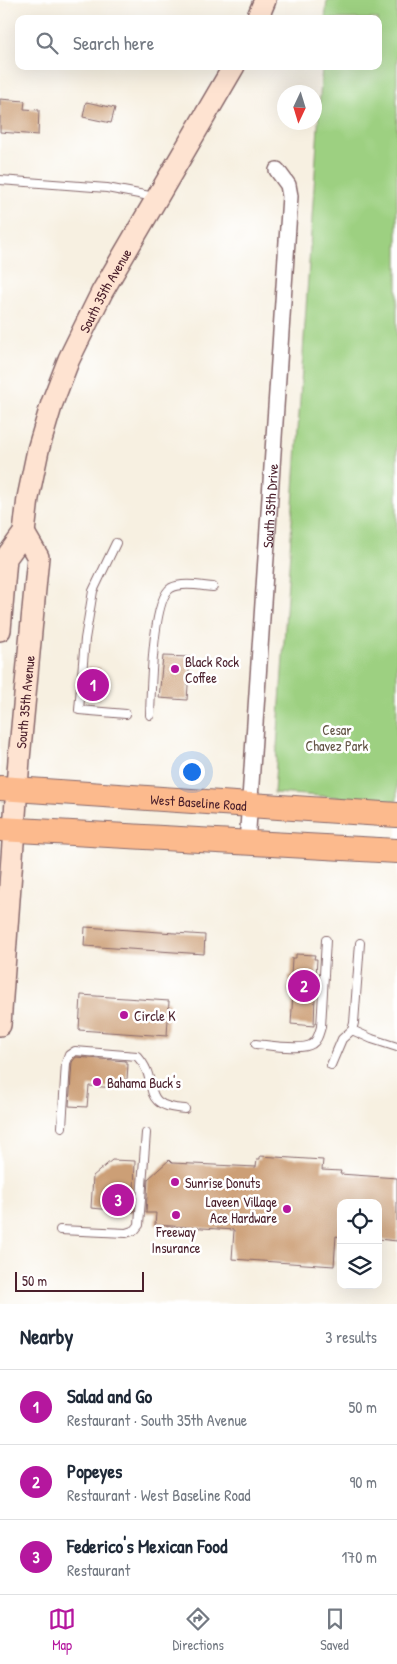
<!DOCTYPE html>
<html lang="en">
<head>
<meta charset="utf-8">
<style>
  body { margin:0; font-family:"Patrick Hand",sans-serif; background:#f2f2f3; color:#1f2937 }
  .controls { position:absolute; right:15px; bottom:15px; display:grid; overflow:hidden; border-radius:10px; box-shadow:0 5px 20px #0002 }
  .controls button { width:45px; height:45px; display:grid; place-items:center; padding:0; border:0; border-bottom:1px solid #e0e1e3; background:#fff; color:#1f2937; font:25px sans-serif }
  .compass { position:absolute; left:277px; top:85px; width:45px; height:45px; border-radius:50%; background:#fff; box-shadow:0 5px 20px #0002; rotate:184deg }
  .scale { position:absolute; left:15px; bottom:12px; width:129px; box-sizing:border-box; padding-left:5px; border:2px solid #4a1f2b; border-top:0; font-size:14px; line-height:18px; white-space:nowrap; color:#4a1f2b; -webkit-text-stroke:4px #fff; paint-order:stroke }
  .you { position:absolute; left:191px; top:771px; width:18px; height:18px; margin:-12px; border:4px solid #fff; border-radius:50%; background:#1a73e8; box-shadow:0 0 0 8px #1a73e833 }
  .badge { display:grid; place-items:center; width:32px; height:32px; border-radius:50%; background:#b5179e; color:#fff; font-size:16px; font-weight:700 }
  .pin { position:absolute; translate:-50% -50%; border:2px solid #fff; box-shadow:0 1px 5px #0006 }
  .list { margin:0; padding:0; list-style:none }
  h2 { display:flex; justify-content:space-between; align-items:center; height:65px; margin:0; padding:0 20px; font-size:21px }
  h2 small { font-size:16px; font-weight:400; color:#747a83 }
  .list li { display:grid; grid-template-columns:32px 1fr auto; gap:15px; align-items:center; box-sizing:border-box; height:75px; padding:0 20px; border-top:1px solid #e0e1e3 }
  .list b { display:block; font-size:19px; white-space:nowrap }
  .list p { margin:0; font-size:16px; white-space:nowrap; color:#747a83 }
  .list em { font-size:16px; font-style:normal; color:#747a83 }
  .icon { flex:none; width:28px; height:28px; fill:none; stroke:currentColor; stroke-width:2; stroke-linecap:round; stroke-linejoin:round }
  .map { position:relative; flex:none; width:397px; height:1304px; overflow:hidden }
  .search { position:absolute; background:#fff; box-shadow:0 5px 20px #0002; left:15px; right:15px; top:15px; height:55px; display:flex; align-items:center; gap:12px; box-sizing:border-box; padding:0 18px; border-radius:10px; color:#747a83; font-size:19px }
  .sheet { height:290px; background:#fff }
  nav { display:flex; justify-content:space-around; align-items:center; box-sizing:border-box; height:70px; border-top:1px solid #e0e1e3; background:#fff; font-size:14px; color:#747a83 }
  nav a { display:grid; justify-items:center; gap:2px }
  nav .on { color:#b5179e }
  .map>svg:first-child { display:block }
</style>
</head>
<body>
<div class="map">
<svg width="397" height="1304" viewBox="0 0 397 1304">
  <rect width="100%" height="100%" fill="#fff"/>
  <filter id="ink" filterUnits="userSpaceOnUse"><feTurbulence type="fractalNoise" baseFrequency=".02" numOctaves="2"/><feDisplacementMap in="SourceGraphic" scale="10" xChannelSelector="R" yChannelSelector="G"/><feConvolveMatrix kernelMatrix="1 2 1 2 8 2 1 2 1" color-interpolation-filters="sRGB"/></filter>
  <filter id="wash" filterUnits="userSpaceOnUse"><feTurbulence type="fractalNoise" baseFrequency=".0096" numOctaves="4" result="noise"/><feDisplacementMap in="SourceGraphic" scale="20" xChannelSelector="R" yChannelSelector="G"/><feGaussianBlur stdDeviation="1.12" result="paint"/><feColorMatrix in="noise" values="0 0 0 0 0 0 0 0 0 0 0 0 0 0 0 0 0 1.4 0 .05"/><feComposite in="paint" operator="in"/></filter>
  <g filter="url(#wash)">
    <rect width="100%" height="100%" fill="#f7f0e1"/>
    <path fill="#9dd081" stroke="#747856" d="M327,0H397V801L274,793L322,66H378V19H325Z"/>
    <g id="blocks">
      <path fill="#cc9f76" d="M0,99L25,101L24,109L39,110L38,135L0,132Z
        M86,102L115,108L111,123L83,117Z
        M163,656L190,657L187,700L159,698Z
        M88,667L100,668V672H102L100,699L86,698Z
        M85,927L205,935L204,954L84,946Z
        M296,954L315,955L314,959H317L316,978H318L317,996H315L314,1026L291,1024L293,994L288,993L289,975L291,976L292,958H296Z
        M81,995L169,1001L167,1036L79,1030Z
        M76,1057L126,1061V1064H128L127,1080L124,1079V1086H117V1088L89,1086L87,1107L69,1106L72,1062Z
        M260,1156L323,1160L322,1170L341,1171L340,1174L397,1178V1241L378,1239V1203H341V1237L336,1236L334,1266L232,1259L234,1230L155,1225L156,1213H146L148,1179L169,1160L172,1163L256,1167L257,1159H260Z
        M112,1160L135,1161L134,1192L136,1190L134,1212L91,1208L93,1176Z"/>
    </g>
  </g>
  <g filter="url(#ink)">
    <use href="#blocks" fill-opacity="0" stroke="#87686b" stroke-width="1"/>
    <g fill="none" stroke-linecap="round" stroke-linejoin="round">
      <g stroke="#87686b" stroke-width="10">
        <path id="lane" d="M0,180L107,188L155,197
          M116,543L93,591L85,639L79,710L126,714
          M150,715C151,692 152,599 171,588C182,582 201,586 213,587
          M352,1030L372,1039L397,1047
          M256,1044C268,1045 302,1051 312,1044C318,1040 319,1033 321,1027L326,940
          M331,1065L342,1039L352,1030L354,1023L360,943
          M62,1127L66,1063L69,1055L75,1051L137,1056C162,1082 136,1106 185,1109
          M60,1230L126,1233L135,1230L139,1225L146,1133"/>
      </g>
      <g stroke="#87686b" stroke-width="18">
        <g id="street">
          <path id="s1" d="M247,844L290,196L288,185L277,170"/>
        </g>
      </g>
      <g stroke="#87686b" stroke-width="24">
        <g id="secondary">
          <path d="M257,19L265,0"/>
          <path id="s2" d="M0,630L6,558L24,533L28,498L38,450L52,403L69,359L102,292L234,66"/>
          <path id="s3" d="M0,1025L19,759L38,557L24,533"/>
        </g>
      </g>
      <g stroke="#87686b" stroke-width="26">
        <g id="primary">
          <path id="s4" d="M0,788L397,815"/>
          <path d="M0,829L397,851"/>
        </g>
      </g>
      <use href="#lane" stroke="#fff" stroke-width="8"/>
      <use href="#street" stroke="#fff" stroke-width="15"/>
      <use href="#secondary" stroke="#fee3d1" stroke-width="21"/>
      <use href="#primary" stroke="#fcba8d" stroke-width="24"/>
    </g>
  </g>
  <g fill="#b5179e" stroke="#fff" stroke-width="2">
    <circle cx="175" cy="669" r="5"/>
    <circle cx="124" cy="1015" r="5"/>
    <circle cx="97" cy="1082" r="5"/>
    <circle cx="175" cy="1182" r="5"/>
    <circle cx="287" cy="1209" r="5"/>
    <circle cx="176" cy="1215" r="5"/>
  </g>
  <g text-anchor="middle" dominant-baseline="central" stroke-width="5" stroke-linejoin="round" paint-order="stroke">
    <g font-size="14" fill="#4a1f2b" stroke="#fff">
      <text stroke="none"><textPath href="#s2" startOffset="361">South 35th Avenue</textPath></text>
      <text stroke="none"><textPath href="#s1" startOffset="339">South 35th Drive</textPath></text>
      <text stroke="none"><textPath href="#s3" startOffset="324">South 35th Avenue</textPath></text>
      <text stroke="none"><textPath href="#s4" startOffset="199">West Baseline Road</textPath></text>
    </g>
    <g font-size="14" fill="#4a1f2b" stroke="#fff" text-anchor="start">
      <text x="185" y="661">Black Rock<tspan x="185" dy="16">Coffee</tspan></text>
      <text x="134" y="1015">Circle K</text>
      <text x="107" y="1082">Bahama Buck's</text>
      <text x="185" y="1182">Sunrise Donuts</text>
      <text x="277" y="1201" text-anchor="end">Laveen Village<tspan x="277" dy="16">Ace Hardware</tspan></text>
      <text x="176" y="1231" text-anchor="middle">Freeway<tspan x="176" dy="16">Insurance</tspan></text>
    </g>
    <g font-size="14" fill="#635445" stroke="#fff">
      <text x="337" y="729">Cesar<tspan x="337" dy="16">Chavez Park</tspan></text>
    </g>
  </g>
</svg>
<div class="controls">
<button><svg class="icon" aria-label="locate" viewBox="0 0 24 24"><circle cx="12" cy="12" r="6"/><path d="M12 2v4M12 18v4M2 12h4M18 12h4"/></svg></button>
<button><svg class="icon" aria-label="layers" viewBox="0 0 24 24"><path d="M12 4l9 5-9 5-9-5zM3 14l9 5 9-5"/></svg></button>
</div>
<svg class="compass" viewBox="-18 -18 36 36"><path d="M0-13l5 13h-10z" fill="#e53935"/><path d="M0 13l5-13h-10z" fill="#747a83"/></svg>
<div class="scale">50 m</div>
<div class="you"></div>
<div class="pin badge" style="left:93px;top:685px">1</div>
<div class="pin badge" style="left:304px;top:986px">2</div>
<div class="pin badge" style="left:118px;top:1200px">3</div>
<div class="search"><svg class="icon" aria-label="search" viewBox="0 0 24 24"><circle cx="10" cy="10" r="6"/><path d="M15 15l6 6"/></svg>Search here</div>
</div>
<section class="sheet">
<h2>Nearby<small>3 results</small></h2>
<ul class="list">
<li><span class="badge">1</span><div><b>Salad and Go</b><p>Restaurant · South 35th Avenue</p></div><em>50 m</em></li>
<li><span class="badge">2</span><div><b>Popeyes</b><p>Restaurant · West Baseline Road</p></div><em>90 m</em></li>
<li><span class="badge">3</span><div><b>Federico's Mexican Food</b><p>Restaurant</p></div><em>170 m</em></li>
</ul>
</section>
<nav>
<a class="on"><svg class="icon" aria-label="map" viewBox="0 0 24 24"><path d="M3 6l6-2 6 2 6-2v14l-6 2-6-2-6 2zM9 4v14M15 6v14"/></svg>Map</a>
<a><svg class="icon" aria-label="directions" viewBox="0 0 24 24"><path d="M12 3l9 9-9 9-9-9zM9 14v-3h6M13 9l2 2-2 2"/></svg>Directions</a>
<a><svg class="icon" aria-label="saved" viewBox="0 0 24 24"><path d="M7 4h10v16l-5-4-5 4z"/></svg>Saved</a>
</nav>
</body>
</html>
